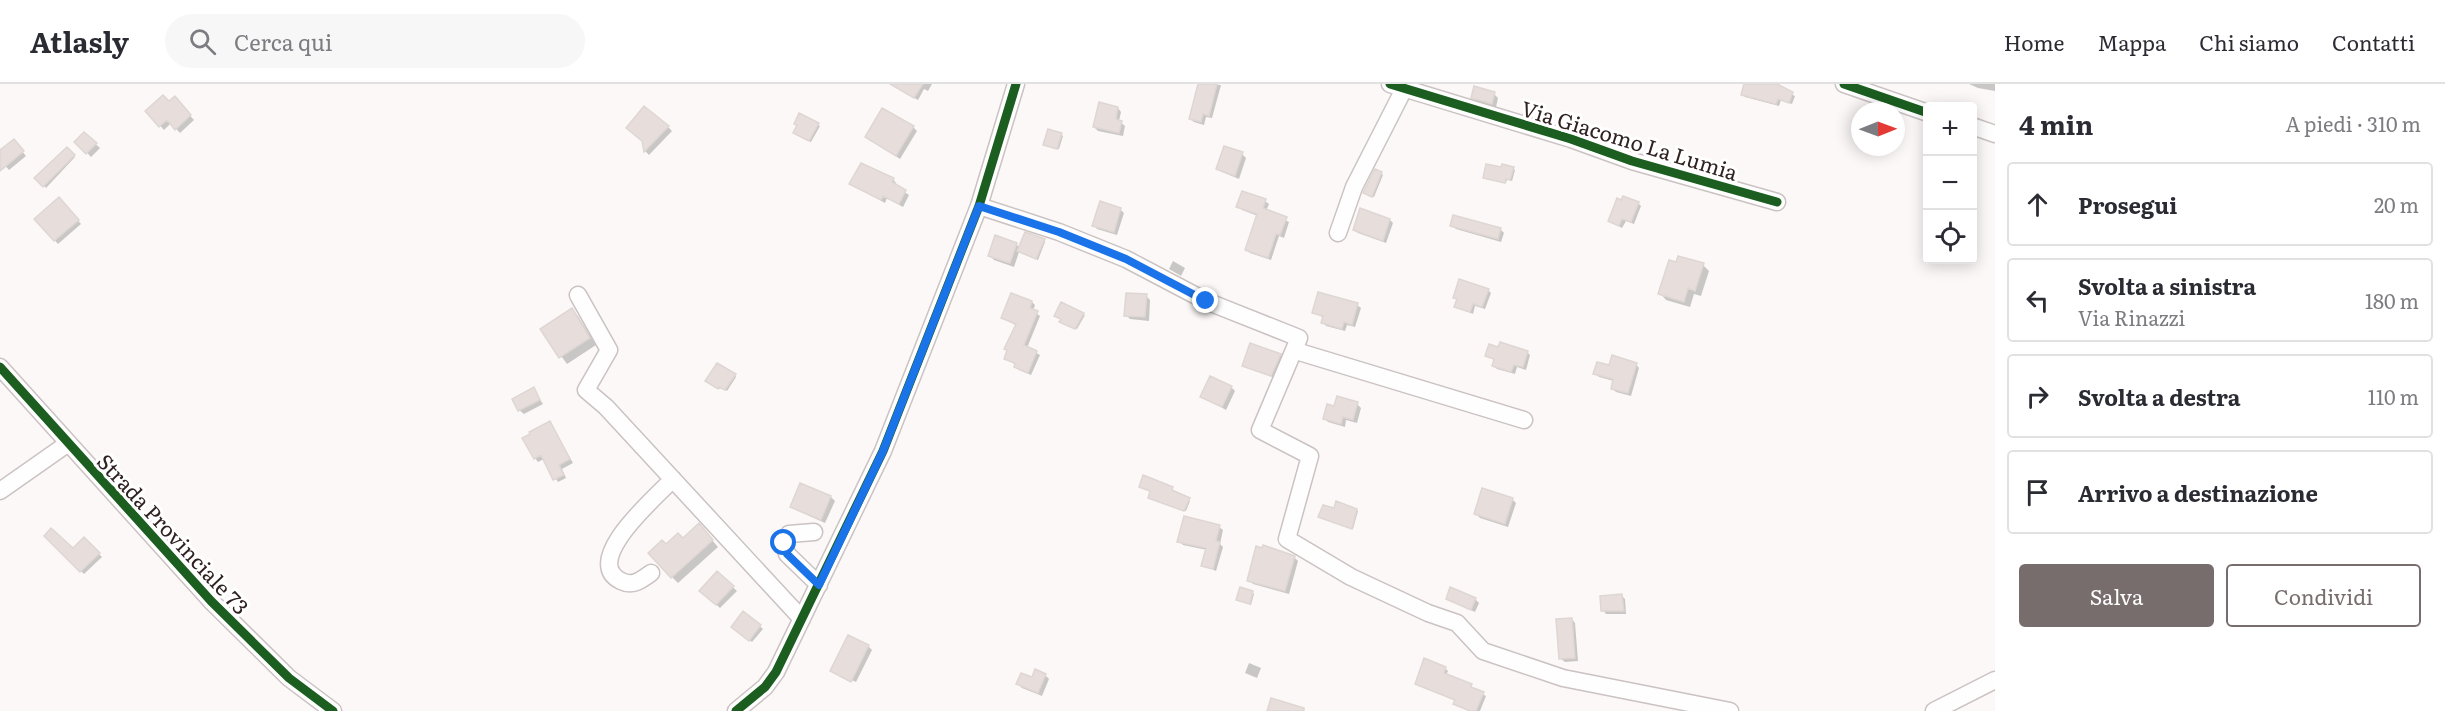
<!DOCTYPE html>
<html lang="it">
<head>
<meta charset="utf-8">
<style>
  body { margin:0; font-family:Literata,serif; background:#f7f7f7; color:#2b2b33 }
  .controls { position:absolute; right:18px; top:18px; display:grid; overflow:hidden; border-radius:6px; box-shadow:0 3px 15px #0003 }
  .controls button { width:54px; height:54px; display:grid; place-items:center; padding:0; border:0; border-bottom:2px solid #e1e1e2; background:#fff; color:#2b2b33; font:30px sans-serif }
  .compass { position:absolute; left:1851px; top:18px; width:54px; height:54px; border-radius:50%; background:#fff; box-shadow:0 3px 15px #0003; rotate:89deg }
  .stop { position:absolute; width:18px; height:18px; margin:-14px; border:4px solid #1a73e8; border-radius:50%; background:#fff }
  .stop.end { background:#1a73e8; border-color:#fff; box-shadow:0 2px 6px #0008 }
  .list { margin:0; padding:0; list-style:none }
  h2 { display:flex; justify-content:space-between; align-items:center; height:78px; margin:0; padding:0 24px; font-size:26px }
  h2 small { font-size:20px; font-weight:400; color:#7c7c81 }
  .list li { display:grid; grid-template-columns:39px 1fr auto; gap:18px; align-items:center; box-sizing:border-box; height:84px; margin:0 12px 12px; padding:0 12px; border:2px solid #e1e1e2; border-radius:6px }
  .list b { display:block; font-size:22px; white-space:nowrap }
  .list p { margin:0; font-size:20px; white-space:nowrap; color:#7c7c81 }
  .list em { font-size:20px; font-style:normal; color:#7c7c81 }
  .actions { display:flex; gap:12px; padding:18px 24px }
  .actions a { flex:1; padding:14px 0; border:2px solid #776d6c; border-radius:6px; text-align:center; font-size:21px; color:#776d6c }
  .actions .main { background:#776d6c; color:#fff }
  .icon { flex:none; width:33px; height:33px; fill:none; stroke:currentColor; stroke-width:2; stroke-linecap:round; stroke-linejoin:round }
  .map { position:relative; flex:none; width:1995px; height:627px; overflow:hidden }
  header { display:flex; align-items:center; gap:36px; box-sizing:border-box; height:84px; padding:0 30px; background:#fff; border-bottom:2px solid #e1e1e2 }
  header strong { font-size:28px }
  nav { display:flex; gap:33px; margin-inline-start:auto; font-size:21px }
  .search { width:420px; height:54px; background:#f7f7f7; display:flex; align-items:center; gap:15px; box-sizing:border-box; padding:0 21px; border-radius:33px; color:#7c7c81; font-size:22px }
  main { display:flex }
  aside { flex:1; background:#fff }
  .map>svg:first-child { display:block }
</style>
</head>
<body>
<header>
<strong>Atlasly</strong>
<div class="search"><svg class="icon" aria-label="search" viewBox="0 0 24 24"><circle cx="10" cy="10" r="6"/><path d="M15 15l6 6"/></svg>Cerca qui</div>
<nav><a>Home</a><a>Mappa</a><a>Chi siamo</a><a>Contatti</a></nav>
</header>
<main>
<div class="map">
<svg width="1995" height="627" viewBox="0 0 1995 627">
  <rect width="100%" height="100%" fill="#fcf8f8"/>
  <path fill="#0003" d="M898,0H932L928,7L924,5L918,16L901,6Z
    M1199,0L1221,1L1212,34L1206,33L1204,41L1194,38L1190,35Z
    M1746,0H1770L1795,12L1792,20L1781,16L1779,22L1745,13L1742,11Z
    M1969,0H1995V7L1978,4Z
    M1494,10L1498,14L1496,23L1477,17L1473,13Z
    M178,18L194,36L180,49L171,39L164,46L147,27Z
    M1118,24L1121,28L1119,37L1125,42L1123,52L1098,47L1094,43Z
    M800,31L820,42L811,58L796,50Z
    M668,43L672,47L649,71L645,67L644,58Z
    M913,43L917,47L900,75L867,53Z
    M84,50L100,64L91,73L77,58Z
    M1061,50L1063,52L1059,65L1047,62Z
    M17,61L26,72L9,86L0,76V68Z
    M67,65L75,73L46,104L37,94Z
    M1242,70L1246,74L1239,95L1222,88L1217,84Z
    M1513,85L1515,86L1512,97L1507,95L1506,99L1486,95Z
    M1381,89L1383,91L1374,113L1366,110Z
    M893,95L896,99L895,102L909,111L903,123L887,114L885,119L851,100Z
    M1265,117L1269,120L1266,127L1289,138L1284,154L1279,152L1271,176L1250,169L1247,166L1258,132L1242,126L1238,122Z
    M63,119L81,140L58,160L36,135Z
    M1101,119L1121,126L1124,129L1117,151L1097,145L1094,141Z
    M1638,119L1641,122L1634,140L1626,137L1622,144L1610,137Z
    M1390,136L1393,139L1386,159L1358,149L1354,146Z
    M1452,142L1500,145L1504,149L1501,158L1456,145Z
    M1044,156L1045,158L1038,176L1019,168L1014,183L994,176L990,172L1016,160L1020,164Z
    M1173,177L1185,184L1181,192L1169,185Z
    M1703,181L1709,187L1701,212L1694,210L1690,223L1666,216L1660,209Z
    M1488,206L1491,209L1485,225L1475,222L1473,230L1456,223L1458,216L1455,213Z
    M1146,212L1150,216L1149,237L1130,235L1126,231Z
    M1032,218L1035,221L1033,227L1040,232L1027,264L1040,271L1031,291L1019,286L1016,281L1005,274L1017,242L1003,234Z
    M1062,220L1085,231L1077,245L1063,239Z
    M1357,221L1361,224L1355,243L1347,241L1345,247L1326,242L1323,238L1324,234L1313,228Z
    M572,226L578,232L596,261L567,280L542,246Z
    M1527,268L1530,271L1526,286L1517,283L1515,290L1497,285L1494,282L1495,276L1487,271Z
    M1280,271L1283,274L1275,294L1243,281Z
    M1636,280L1639,284L1631,312L1616,308L1612,304L1614,297L1599,293L1595,289L1610,283Z
    M735,291L736,293L727,307L721,303L720,305L709,298Z
    M1231,303L1235,307L1226,326L1202,312Z
    M533,305L543,320L524,330L519,326Z
    M1357,320L1361,324L1357,339L1346,336L1345,343L1328,338L1324,334L1335,324Z
    M550,339L573,379L562,385L566,394L558,398L544,375L538,378L535,374Z
    M801,401L831,413L835,417L825,439L796,426L792,422Z
    M1173,404V409L1190,417L1186,427L1151,415Z
    M1512,415L1516,419L1508,443L1480,434L1476,430Z
    M1335,426H1357L1358,427L1353,445L1320,433Z
    M1219,443L1223,446L1220,460L1223,463L1216,487L1203,481L1207,466L1183,461L1179,457Z
    M705,448L718,463L678,499L672,493L666,462Z
    M46,452L73,467L84,455L102,473L84,490Z
    M1294,473L1298,477L1289,510L1253,500L1249,496Z
    M717,489L737,507L720,524L701,507Z
    M1252,508L1254,510L1251,521L1238,516Z
    M1622,512L1625,515L1626,530H1606L1603,526Z
    M1447,514L1475,515L1479,519L1475,528Z
    M744,529L763,545L752,558L735,545Z
    M1572,535L1575,539L1578,577L1565,578L1561,575Z
    M868,562L872,566L856,598L832,587Z
    M1249,579L1261,584L1257,594L1245,589Z
    M1445,584L1448,587L1446,591L1471,601L1473,605L1486,612L1480,627H1469L1458,622L1456,617L1417,600Z
    M1045,591L1049,595L1042,612L1022,604L1018,600Z"/>
  <path fill="#e7dedb" stroke="#ded6d3" stroke-width="1.5" d="M890,0H923L914,14Z
    M1198,0H1217L1209,32L1203,30L1201,38L1189,35Z
    M1744,0H1777L1793,8L1789,19L1778,15L1776,20L1741,11Z
    M1474,2L1495,8L1492,20L1471,14Z
    M163,11L169,17L175,12L191,31L175,46L167,36L159,43L145,27Z
    M1099,18L1118,23L1116,35L1122,37L1119,49L1093,43Z
    M644,22L669,42L644,68L642,57L626,44Z
    M882,24L914,42L896,72L865,53Z
    M799,29L819,39L809,57L793,49L797,41L794,40Z
    M1048,45L1062,49L1057,65L1043,61Z
    M84,48L97,59L86,70L74,58Z
    M14,55L24,67L0,87V66Z
    M1224,62L1243,68L1235,92L1216,85Z
    M67,63L75,71L43,103L34,94Z
    M861,79L894,94L892,98L906,106L899,120L883,112L881,116L849,100Z
    M1486,80L1501,83L1502,80L1514,83L1510,96L1506,95L1505,99L1483,94Z
    M1375,85L1382,88L1372,113L1363,109Z
    M1242,107L1266,115L1263,124L1287,133L1280,151L1276,150L1268,174L1245,166L1257,130L1236,123Z
    M1623,112L1639,118L1631,138L1622,135L1619,142L1608,137L1617,114L1621,116Z
    M59,113L79,136L54,157L34,135Z
    M1100,117L1121,124L1114,148L1092,142Z
    M1360,124L1390,135L1383,157L1353,146Z
    M1453,131L1501,144L1498,155L1450,142Z
    M1025,148L1045,155L1036,175L1017,167Z
    M995,151L1017,159L1010,179L988,172Z
    M1678,172L1704,179L1695,207L1688,204L1684,218L1658,210L1669,176L1676,178Z
    M1459,195L1489,205L1482,223L1473,220L1470,228L1454,223L1457,215L1453,214Z
    M1318,208L1358,219L1352,241L1344,238L1342,245L1321,239L1323,232L1312,229Z
    M1011,209L1032,217L1030,224L1038,227L1024,261L1037,267L1028,289L1014,283L1015,279L1004,275L1007,266L1004,265L1016,240L1001,234Z
    M1126,209L1147,210L1145,233L1124,232Z
    M1061,218L1084,229L1075,245L1059,238L1061,235L1054,232Z
    M572,224L590,254L559,274L540,245Z
    M1500,258L1528,267L1523,283L1514,281L1511,288L1492,282L1494,275L1485,272L1489,260L1498,263Z
    M1250,259L1281,270L1271,292L1242,282Z
    M1612,271L1637,279L1628,309L1611,305L1613,295L1593,290L1597,278L1609,281Z
    M717,279L736,290L725,306L719,303L718,305L705,297Z
    M1210,292L1232,302L1222,323L1200,313Z
    M534,303L540,316L518,327L512,315Z
    M1337,312L1358,318L1353,336L1343,333L1341,340L1323,335L1327,320L1334,322Z
    M550,337L570,375L559,381L564,391L553,396L541,371L534,375L522,354L530,350L529,348Z
    M1143,391L1173,403L1172,406L1190,414L1184,427L1148,414L1150,407L1139,403Z
    M800,399L831,412L821,436L790,423Z
    M1482,404L1513,414L1505,440L1474,430Z
    M1336,417L1357,425L1352,445L1318,433L1323,421L1334,424Z
    M1184,432L1220,441L1216,457L1220,458L1213,485L1201,482L1206,464L1177,458Z
    M699,439L713,456L671,494L648,469L662,456L666,460L678,449L683,454Z
    M51,444L73,464L84,453L100,469L80,488L44,452Z
    M1263,461L1295,472L1285,507L1247,497L1256,462L1262,464Z
    M717,487L734,502L716,521L699,507Z
    M1240,503L1253,507L1250,520L1236,516Z
    M1450,503L1476,514L1471,526L1446,515Z
    M1622,510L1624,527H1601L1600,512Z
    M743,527L761,541L749,557L731,543Z
    M1572,534L1575,574L1559,575L1556,535Z
    M848,551L869,561L851,598L830,587Z
    M1424,574L1446,583L1444,589L1472,600L1471,603L1484,608L1476,627H1470L1453,620L1455,616L1415,600Z
    M1035,585L1046,590L1038,609L1016,600L1021,589L1032,593Z
    M1271,614L1304,624V627H1267Z"/>
  <g fill="none" stroke-linecap="round" stroke-linejoin="round">
    <g stroke="#cbc2c2" stroke-width="19">
      <path id="minor" d="M1390,0L1571,55L1632,77L1777,118
        M1844,0L1928,29
        M1972,42L1995,50
        M979,122L1059,148L1126,175L1206,217L1299,254L1260,346L1310,372L1287,455L1351,493L1428,529L1457,539L1483,567L1563,594L1730,627
        M1338,149L1354,103L1404,5
        M578,211L609,266L586,306L606,323L802,535
        M1296,267L1524,336
        M0,283L211,517L289,594L333,627
        M0,407L67,360
        M814,448L789,450L784,459L787,470L819,501
        M651,489C641,496 633,503 621,497C580,477 657,412 673,395
        M736,627L765,603L776,588L883,367L979,122L1016,0
        M1934,627L1995,596"/>
    </g>
    <use href="#minor" stroke="#fffefe" stroke-width="16"/>
    <g stroke="#fff" stroke-width="13">
      <path id="cycleway" d="M1390,0L1571,55L1632,77L1777,118
        M1844,0L1928,29
        M0,283L211,517L289,594L333,627
        M736,627L765,603L776,588L883,367L979,122L1016,0"/>
    </g>
    <use href="#cycleway" stroke="#1b5e20" stroke-width="9"/>
  </g>
  <g fill="none" stroke-linecap="round" stroke-linejoin="round">
    <path stroke="#1a73e8" stroke-width="8" d="M784,459L787,470L819,501L883,367L979,122L1059,148L1126,175L1206,217"/>
  </g>
  <g text-anchor="middle" dominant-baseline="central" stroke-width="6" stroke-linejoin="round" paint-order="stroke">
    <g font-size="21" fill="#302221" stroke="#fff">
      <text transform="translate(1630 55) rotate(17)">Via Giacomo La Lumia</text>
      <text transform="translate(174 449) rotate(47)">Strada Provinciale 73</text>
    </g>
  </g>
</svg>
<div class="controls">
<button>+</button>
<button>−</button>
<button><svg class="icon" aria-label="locate" viewBox="0 0 24 24"><circle cx="12" cy="12" r="6"/><path d="M12 2v4M12 18v4M2 12h4M18 12h4"/></svg></button>
</div>
<svg class="compass" viewBox="-18 -18 36 36"><path d="M0-13l5 13h-10z" fill="#e53935"/><path d="M0 13l5-13h-10z" fill="#7c7c81"/></svg>
<div class="stop" style="left:784px;top:459px"></div>
<div class="stop end" style="left:1206px;top:217px"></div>
</div>
<aside>
<h2>4 min<small>A piedi · 310 m</small></h2>
<ul class="list">
<li><svg class="icon" aria-label="ahead" viewBox="0 0 24 24"><path d="M12 20V5M6 11l6-6 6 6"/></svg><div><b>Prosegui</b></div><em>20 m</em></li>
<li><svg class="icon" aria-label="left" viewBox="0 0 24 24"><path d="M17 20v-9H6M10 6l-5 5 5 5"/></svg><div><b>Svolta a sinistra</b><p>Via Rinazzi</p></div><em>180 m</em></li>
<li><svg class="icon" aria-label="right" viewBox="0 0 24 24"><path d="M7 20v-9h11M14 6l5 5-5 5"/></svg><div><b>Svolta a destra</b></div><em>110 m</em></li>
<li><svg class="icon" aria-label="arrive" viewBox="0 0 24 24"><path d="M6 21V4h12l-3 4 3 4H6"/></svg><div><b>Arrivo a destinazione</b></div></li>
</ul>
<div class="actions"><a class="main">Salva</a><a>Condividi</a></div>
</aside>
</main>
</body>
</html>
